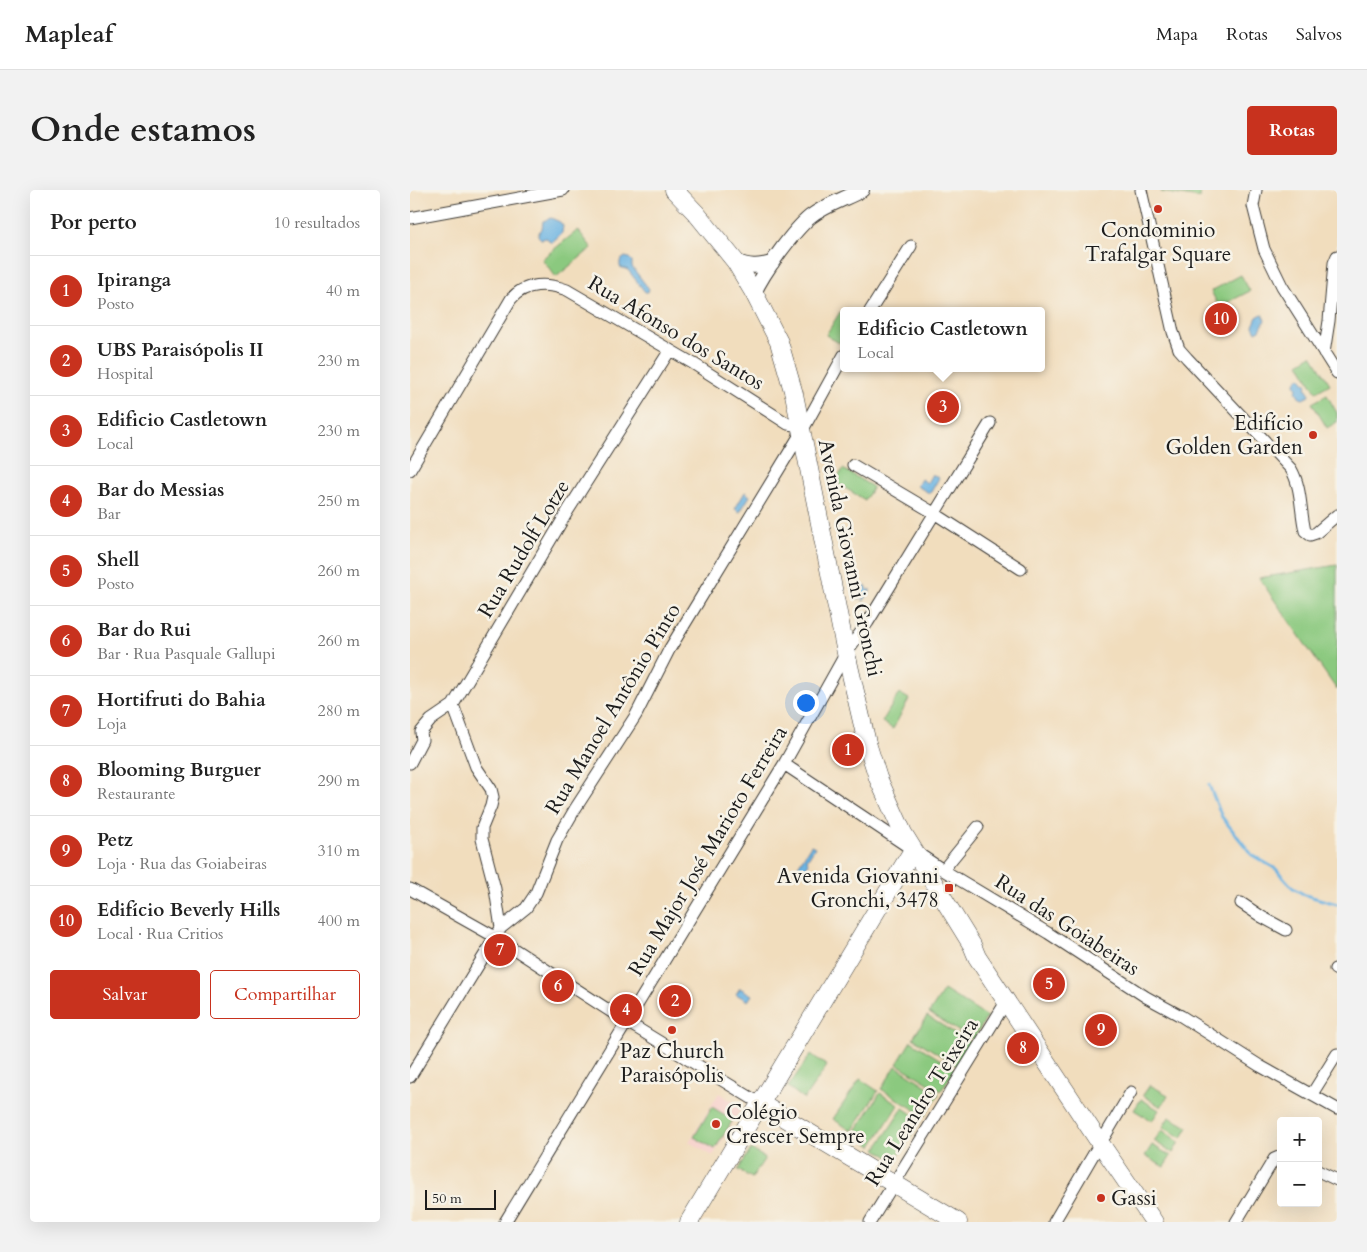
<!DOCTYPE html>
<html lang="pt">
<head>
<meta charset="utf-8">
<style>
  body { margin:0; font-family:Cardo,serif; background:#f2f2f2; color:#222 }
  .controls { position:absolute; right:15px; bottom:15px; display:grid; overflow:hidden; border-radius:5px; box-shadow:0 5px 20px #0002 }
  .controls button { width:45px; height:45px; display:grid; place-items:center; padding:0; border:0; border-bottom:1px solid #e0e0e0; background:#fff; color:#222; font:25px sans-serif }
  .scale { position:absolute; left:15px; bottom:12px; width:71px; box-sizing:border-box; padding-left:5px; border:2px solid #1c1c1c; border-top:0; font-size:14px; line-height:18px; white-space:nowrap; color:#1c1c1c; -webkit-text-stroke:4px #f7f3e8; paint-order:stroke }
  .you { position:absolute; left:395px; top:512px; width:18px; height:18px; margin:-12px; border:4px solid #fff; border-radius:50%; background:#1a73e8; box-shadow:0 0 0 8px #1a73e833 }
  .badge { display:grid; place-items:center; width:32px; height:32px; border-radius:50%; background:#c8321e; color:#fff; font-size:16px; font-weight:700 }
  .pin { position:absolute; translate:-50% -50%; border:2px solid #fff; box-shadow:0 1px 5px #0006 }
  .popup { position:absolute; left:430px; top:117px; width:205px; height:65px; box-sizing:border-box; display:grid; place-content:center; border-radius:5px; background:#fff; filter:drop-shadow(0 1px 4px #0005); font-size:16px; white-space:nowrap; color:#767676 }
  .popup b { font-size:19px; color:#222 }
  .popup::after { content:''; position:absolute; left:50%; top:100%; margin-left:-10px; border:10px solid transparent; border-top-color:#fff }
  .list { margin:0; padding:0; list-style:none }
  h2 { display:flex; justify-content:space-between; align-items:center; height:65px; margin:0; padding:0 20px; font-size:21px }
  h2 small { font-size:16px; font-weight:400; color:#767676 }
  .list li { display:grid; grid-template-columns:32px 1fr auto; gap:15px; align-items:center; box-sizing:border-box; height:70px; padding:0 20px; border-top:1px solid #e0e0e0 }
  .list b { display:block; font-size:19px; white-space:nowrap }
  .list p { margin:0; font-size:16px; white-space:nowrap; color:#767676 }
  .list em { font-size:16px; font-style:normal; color:#767676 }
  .actions { display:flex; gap:10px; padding:15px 20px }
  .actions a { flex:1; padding:11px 0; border:1px solid #c8321e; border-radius:5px; text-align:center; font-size:18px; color:#c8321e }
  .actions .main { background:#c8321e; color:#fff }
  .map { position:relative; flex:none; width:927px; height:1032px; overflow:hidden; border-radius:5px }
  header { display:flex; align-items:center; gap:30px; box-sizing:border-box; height:70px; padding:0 25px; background:#fff; border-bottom:1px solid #e0e0e0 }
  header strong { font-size:24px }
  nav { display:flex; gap:28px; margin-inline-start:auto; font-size:18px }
  .intro { display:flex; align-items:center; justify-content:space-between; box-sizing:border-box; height:120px; padding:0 30px }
  h1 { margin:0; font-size:35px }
  .button { padding:12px 22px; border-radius:5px; background:#c8321e; color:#fff; font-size:18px; font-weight:700 }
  main { display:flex; gap:30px; padding:0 30px }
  aside { flex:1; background:#fff; border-radius:5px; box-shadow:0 5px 20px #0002 }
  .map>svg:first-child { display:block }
</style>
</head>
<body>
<header>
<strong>Mapleaf</strong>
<nav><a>Mapa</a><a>Rotas</a><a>Salvos</a></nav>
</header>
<div class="intro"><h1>Onde estamos</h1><a class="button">Rotas</a></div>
<main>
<aside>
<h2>Por perto<small>10 resultados</small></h2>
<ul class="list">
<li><span class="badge">1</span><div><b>Ipiranga</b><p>Posto</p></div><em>40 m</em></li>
<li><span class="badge">2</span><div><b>UBS Paraisópolis II</b><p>Hospital</p></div><em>230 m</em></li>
<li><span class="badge">3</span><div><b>Edificio Castletown</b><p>Local</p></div><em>230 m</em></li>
<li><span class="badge">4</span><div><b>Bar do Messias</b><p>Bar</p></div><em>250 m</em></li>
<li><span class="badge">5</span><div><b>Shell</b><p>Posto</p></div><em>260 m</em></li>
<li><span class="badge">6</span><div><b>Bar do Rui</b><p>Bar · Rua Pasquale Gallupi</p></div><em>260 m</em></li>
<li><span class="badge">7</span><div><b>Hortifruti do Bahia</b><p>Loja</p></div><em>280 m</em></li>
<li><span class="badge">8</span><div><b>Blooming Burguer</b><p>Restaurante</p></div><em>290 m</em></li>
<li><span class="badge">9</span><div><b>Petz</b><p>Loja · Rua das Goiabeiras</p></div><em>310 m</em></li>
<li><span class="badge">10</span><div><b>Edifício Beverly Hills</b><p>Local · Rua Critios</p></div><em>400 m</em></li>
</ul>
<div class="actions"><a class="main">Salvar</a><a>Compartilhar</a></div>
</aside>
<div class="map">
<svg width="927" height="1032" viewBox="0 0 927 1032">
  <rect width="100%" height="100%" fill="#f7f3e8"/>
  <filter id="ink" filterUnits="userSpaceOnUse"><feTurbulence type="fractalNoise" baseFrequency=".02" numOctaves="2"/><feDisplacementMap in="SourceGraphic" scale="10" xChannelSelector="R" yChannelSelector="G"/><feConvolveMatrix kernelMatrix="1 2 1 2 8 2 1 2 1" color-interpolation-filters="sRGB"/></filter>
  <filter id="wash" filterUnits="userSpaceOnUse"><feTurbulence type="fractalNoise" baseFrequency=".0096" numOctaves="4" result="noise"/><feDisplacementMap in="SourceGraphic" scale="20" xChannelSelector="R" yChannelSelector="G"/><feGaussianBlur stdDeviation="1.12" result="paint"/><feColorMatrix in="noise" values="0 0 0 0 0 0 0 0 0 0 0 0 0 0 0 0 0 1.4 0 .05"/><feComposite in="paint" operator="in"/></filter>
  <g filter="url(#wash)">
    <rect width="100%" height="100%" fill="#f1ddbd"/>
    <path fill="#f7d0cb" d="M309,903L332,917L303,966L279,952Z"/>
    <path fill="#8bc97f" stroke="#54724e" d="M752,0H791L790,8L751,2Z
      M168,40L182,58L146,87L132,69Z
      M831,85L840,101L809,117L801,101Z
      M430,122L434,125V145L429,153L416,145Z
      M902,165L920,194L906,202L889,173Z
      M917,205L927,223V232L917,238L902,213Z
      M433,279L463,297L455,310L425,292Z
      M927,375V500L849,388Z
      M489,503L499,509L483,539L472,532Z
      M534,800L577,827L563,850L519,823Z
      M517,826L561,853L547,876L503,848Z
      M501,851L545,879L531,901L487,874Z
      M401,864L417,876L394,909L378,897Z
      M486,876L529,904L515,926L471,899Z
      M450,889L468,901L442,941L423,929Z
      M740,895L758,905L751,917L733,905Z
      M470,903L488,915L462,956L444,944Z
      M731,909L749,920L742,931L724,920Z
      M302,917L323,930L305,959L284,947Z
      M493,918L511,930L485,971L466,959Z
      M759,927L778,937L772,948L753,937Z
      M752,940L769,952L763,963L744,951Z
      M742,955L761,966L754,977L735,966Z
      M341,959L355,968L342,988L328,980Z"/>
    <path fill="#6bb3e2" stroke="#44687f" d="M141,28L150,32L153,36L152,43L141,53L137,48L131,49L128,46L129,42L132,39L133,31Z
      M215,67L219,68L222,71V77L239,99L238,102H235L218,80L210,77V71Z
      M852,124L855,130L850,140L846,142L843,136L847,127Z
      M890,187L897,195L896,198L900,204L899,206L893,209L890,208L886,201L887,198L885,194L886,190Z
      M522,284L529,288L521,302L519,303L507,296L511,289L517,293Z
      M335,302L340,306L330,322L325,319Z
      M449,394L457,397L458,401L460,399V402L453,412L454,407L449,409L447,408L445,397Z
      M401,655L405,657L397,670L399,674L394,679L388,676Z
      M330,798L342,805L338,811L326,804Z"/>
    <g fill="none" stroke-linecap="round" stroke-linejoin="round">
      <path stroke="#6bb3e2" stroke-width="3" d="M799,595L812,627L842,665L866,679L883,698L895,705L927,714"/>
    </g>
  </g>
  <g filter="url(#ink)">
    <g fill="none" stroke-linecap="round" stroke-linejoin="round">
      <g stroke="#3c3934" stroke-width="13">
        <path id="minor" d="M731,0L763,142L769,159L777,168L881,279C892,298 890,320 895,341L900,345L906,343L927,325
          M846,0L843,16L854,59L872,96L927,183
          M0,28L153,0
          M460,121L501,56
          M914,163L919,131L924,73L927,66
          M443,275L524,323L611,379
          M0,280L101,109C115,92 138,93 157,100L284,174L378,234L390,236
          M43,515L66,577L81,599L83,607L81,616L72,638V649L85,699L91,738
          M0,573L12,550L11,542L21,530L43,515L159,319L260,160
          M374,574L533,680L638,743L736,807L771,826L850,876L927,919
          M533,680L568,637
          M0,699L87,748L217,832L351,914
          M831,713L852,727L876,740
          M925,779L927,780
          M0,887L91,738L116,718L126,703L147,650L165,619L226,525L259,460L391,243L434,165
          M902,904L927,864
          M695,946L721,902
          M908,981L927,990
          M95,1032L374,574L436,463L458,432L580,233
          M460,1032L596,812
          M644,1032L690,953
          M826,1032L864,969L871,966"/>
      </g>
      <g stroke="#3c3934" stroke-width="16">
        <path id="tertiary" d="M325,71C339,77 348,77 362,73
          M344,103C353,83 383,41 400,27C415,15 435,9 452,0"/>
      </g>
      <g stroke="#3c3934" stroke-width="19">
        <path id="primary" d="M264,0L286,23L325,71L344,103L369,152L384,204L436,463L457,553L468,588L493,643L562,755L567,767L690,953L744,1032
          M351,914L548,1032
          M279,1032L503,660"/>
      </g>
      <use href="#minor" stroke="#fff" stroke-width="11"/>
      <use href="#tertiary" stroke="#fff" stroke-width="14"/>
      <use href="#primary" stroke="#fff" stroke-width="18"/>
    </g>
  </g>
  <g fill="#c8321e" stroke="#f7f3e8" stroke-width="2">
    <circle cx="748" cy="19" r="5"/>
    <circle cx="903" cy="245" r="5"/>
    <rect x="534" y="693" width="10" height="10" rx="2.5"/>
    <circle cx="262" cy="840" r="5"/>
    <circle cx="306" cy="934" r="5"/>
    <circle cx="691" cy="1008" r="5"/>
  </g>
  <g text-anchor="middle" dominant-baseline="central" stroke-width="5" stroke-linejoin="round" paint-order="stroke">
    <g font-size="21" fill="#1c1c1c" stroke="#f7f3e8">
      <text x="748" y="40">Condominio<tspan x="748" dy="24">Trafalgar Square</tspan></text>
      <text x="893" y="233" text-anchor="end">Edifício<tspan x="893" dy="24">Golden Garden</tspan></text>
      <text x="529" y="686" text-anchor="end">Avenida Giovanni<tspan x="529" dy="24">Gronchi, 3478</tspan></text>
      <text x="262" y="861">Paz Church<tspan x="262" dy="24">Paraisópolis</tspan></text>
      <text x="316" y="922" text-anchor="start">Colégio<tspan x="316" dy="24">Crescer Sempre</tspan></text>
      <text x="701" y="1008" text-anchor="start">Gassi</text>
    </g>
    <g font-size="21" fill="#1c1c1c" stroke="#f7f3e8">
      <text transform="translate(266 143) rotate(31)">Rua Afonso dos Santos</text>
      <text transform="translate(114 359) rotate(-59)">Rua Rudolf Lotze</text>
      <text transform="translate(440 368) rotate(78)">Avenida Giovanni Gronchi</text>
      <text transform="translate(203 519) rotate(-59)">Rua Manoel Antônio Pinto</text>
      <text transform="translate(298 661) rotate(-59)">Rua Major José Marioto Ferreira</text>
      <text transform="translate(657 735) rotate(33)">Rua das Goiabeiras</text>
      <text transform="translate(512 912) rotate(-58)">Rua Leandro Teixeira</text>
    </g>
  </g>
</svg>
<div class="controls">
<button>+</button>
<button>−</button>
</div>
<div class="scale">50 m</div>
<div class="you"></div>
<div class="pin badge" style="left:438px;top:560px">1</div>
<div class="pin badge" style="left:265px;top:811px">2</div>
<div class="pin badge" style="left:533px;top:217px">3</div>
<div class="popup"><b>Edificio Castletown</b>Local</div>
<div class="pin badge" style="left:216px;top:820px">4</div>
<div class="pin badge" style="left:639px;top:794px">5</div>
<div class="pin badge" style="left:148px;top:796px">6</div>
<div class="pin badge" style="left:90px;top:760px">7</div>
<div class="pin badge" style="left:613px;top:858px">8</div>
<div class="pin badge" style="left:691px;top:840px">9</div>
<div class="pin badge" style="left:811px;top:129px">10</div>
</div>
</main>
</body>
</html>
